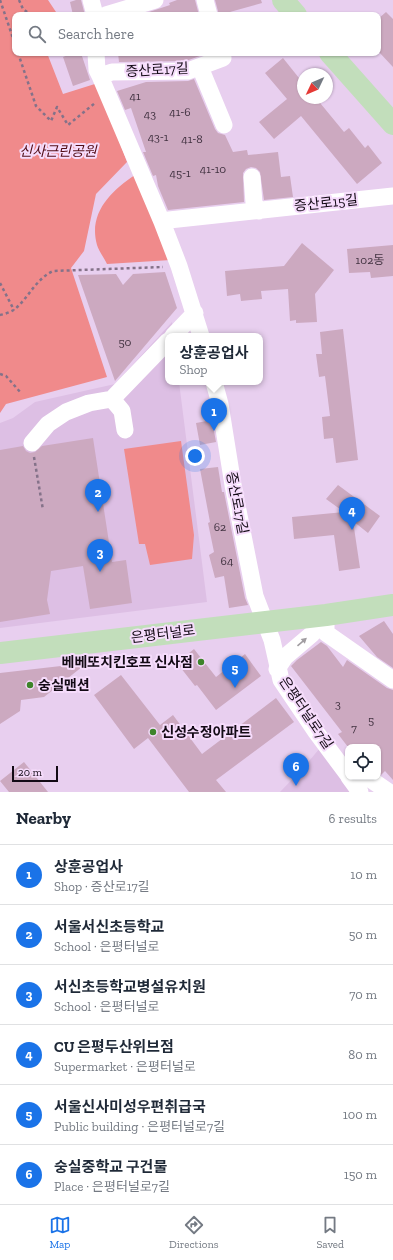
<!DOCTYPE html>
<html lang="en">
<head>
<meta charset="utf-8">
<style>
  body { margin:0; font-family:"Zilla Slab","Noto Sans KR",serif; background:#f2f2f3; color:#1f2937 }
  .controls { position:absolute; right:12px; bottom:12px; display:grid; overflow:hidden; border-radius:8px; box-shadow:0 1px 3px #0004 }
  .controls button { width:36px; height:36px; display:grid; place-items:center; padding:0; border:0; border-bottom:1px solid #e0e1e3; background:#fff; color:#1f2937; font:20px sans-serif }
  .compass { position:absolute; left:297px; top:68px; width:36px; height:36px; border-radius:50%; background:#fff; box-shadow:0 1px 3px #0004; rotate:226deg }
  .scale { position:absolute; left:12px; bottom:10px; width:46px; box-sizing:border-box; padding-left:4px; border:2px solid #130a15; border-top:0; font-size:11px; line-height:14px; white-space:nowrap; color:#130a15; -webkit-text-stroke:3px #f6dcfc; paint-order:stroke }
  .you { position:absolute; left:195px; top:456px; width:14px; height:14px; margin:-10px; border:3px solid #fff; border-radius:50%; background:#1a73e8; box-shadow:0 0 0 6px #1a73e833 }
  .badge { display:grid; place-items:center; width:26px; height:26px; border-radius:50%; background:#1a73e8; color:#fff; font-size:13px; font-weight:700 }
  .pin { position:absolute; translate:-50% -33px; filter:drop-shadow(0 1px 2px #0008) }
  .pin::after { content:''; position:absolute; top:21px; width:14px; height:12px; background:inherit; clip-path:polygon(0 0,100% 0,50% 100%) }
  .popup { position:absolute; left:165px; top:333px; width:98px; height:52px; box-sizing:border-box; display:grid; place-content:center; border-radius:8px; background:#fff; filter:drop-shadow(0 1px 3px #0005); font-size:13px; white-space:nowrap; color:#747a83 }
  .popup b { font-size:15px; color:#1f2937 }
  .popup::after { content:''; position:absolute; left:50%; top:100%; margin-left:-8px; border:8px solid transparent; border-top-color:#fff }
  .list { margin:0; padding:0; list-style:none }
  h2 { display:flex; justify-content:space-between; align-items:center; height:52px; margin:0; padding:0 16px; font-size:17px }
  h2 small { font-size:13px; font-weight:400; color:#747a83 }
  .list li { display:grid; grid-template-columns:26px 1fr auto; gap:12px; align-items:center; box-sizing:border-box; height:60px; padding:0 16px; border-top:1px solid #e0e1e3 }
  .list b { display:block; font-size:15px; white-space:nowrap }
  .list p { margin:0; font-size:13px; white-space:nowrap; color:#747a83 }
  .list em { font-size:13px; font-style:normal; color:#747a83 }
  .icon { flex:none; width:22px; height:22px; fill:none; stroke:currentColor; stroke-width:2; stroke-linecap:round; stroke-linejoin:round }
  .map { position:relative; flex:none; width:393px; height:792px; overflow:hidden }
  .search { position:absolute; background:#fff; box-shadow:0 1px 3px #0004; left:12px; right:12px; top:12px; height:44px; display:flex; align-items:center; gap:10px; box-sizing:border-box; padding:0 14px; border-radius:8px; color:#747a83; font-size:15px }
  .sheet { height:412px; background:#fff }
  nav { display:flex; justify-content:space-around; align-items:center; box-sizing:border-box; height:56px; border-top:1px solid #e0e1e3; background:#fff; font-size:11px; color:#747a83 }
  nav a { display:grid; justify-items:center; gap:2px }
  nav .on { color:#1a73e8 }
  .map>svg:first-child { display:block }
</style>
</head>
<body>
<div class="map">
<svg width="393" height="792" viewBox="0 0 393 792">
  <rect width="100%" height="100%" fill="#e8cfef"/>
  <path fill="#ddbfe4" d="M172,322L174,336H168V382H179L207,602L0,628V423L13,418L35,402L115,384Z
    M320,748L350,792H280L304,767Z"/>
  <path fill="#f08a8b" d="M0,0H48L58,15H15V53H47L63,94L98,83L127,162L96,194L84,251L71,268L107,377L6,404L0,413Z
    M135,175L171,260L107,264C104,258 99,251 97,245C88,213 111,191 135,175Z
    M181,441L194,535L192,559L150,565L145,544H139L124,449Z"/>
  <path fill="#cca9c0" d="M76,0H81L85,15H73L70,2Z
    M177,0H195L199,15H146V13L170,5L169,3Z
    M215,0H261L262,3L219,15Z
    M386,12L393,19V67L378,51V19Z
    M73,53H81L90,80L73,86L63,57Z
    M118,53H208L186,61L119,62Z
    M283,58L303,83V98H316L344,132L349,128L365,148L368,145L382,163L357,184L301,116L274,139L259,122L287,99L265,73Z
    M194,79L215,129L218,133L225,135L233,152L247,150L248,155L278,152L281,177L290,176L293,197L264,200L260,172L256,168L251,167L246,169L243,173L244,202L168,210L158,186L156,175L153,176L143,152H146L131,108L125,110L117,91L146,82L188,81Z
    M302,243L334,270L315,294L317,322L296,323V320L290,321L288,289L261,291L262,299L241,301L240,294L227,296L225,271L284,266Z
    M393,245V276L371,278L370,272L349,273L347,249Z
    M165,272L177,308L115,381L78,275L116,274L123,285L133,274Z
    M343,329L358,460L336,463L333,438L324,439L322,417L330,416L325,376L319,377L316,354H322L320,332Z
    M212,420L216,442L200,445L196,423Z
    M93,438L112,562L126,560L132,603L90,609L83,566L51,571L47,600L50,614L0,622V450L23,446L26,451L30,453L35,452L42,446Z
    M218,467L222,492H224L245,598L248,605L229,608L224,576L215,578L209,555L214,552L208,523L210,522L200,469Z
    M338,485L380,516L368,533L353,521L360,568L339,571L334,535L294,539L292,517L344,512L326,499Z
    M384,621L393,634V668L377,657L359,636Z
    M321,642L327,646L343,667L347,660L387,688L393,690V780L385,771L381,775L378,772V747H348L338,734L342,732L291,666L297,660Z
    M194,649L216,677L245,654L261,676L216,710L197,685L195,686L177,663Z
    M87,663L44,697L21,700L20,711L0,724V673Z
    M121,675L160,725L173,715L202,754L276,698L294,722L216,780L226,792H189L148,738L134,749L94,695Z
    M24,762L48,792H9L0,781Z"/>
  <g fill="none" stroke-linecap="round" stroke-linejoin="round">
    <path stroke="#847289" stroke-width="2.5" stroke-dasharray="3 3" stroke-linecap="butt" d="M0,0L15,44
      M19,0L23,9L31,15
      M18,53L36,106L51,121L57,107L68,125L95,103
      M0,283L14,310
      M0,315C5,314 11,312 15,309C29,297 36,279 53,271L163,267
      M0,374L6,376L21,393
      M34,457L43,510"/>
    <path stroke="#fff" stroke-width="17" d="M91,0L95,15
      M205,0L209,15
      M106,15L155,0
      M96,53L97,70L100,76L162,222L179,266L201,336
      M200,67L224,125
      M100,76L112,72L188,71L223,58
      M252,177L254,203L259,211
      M162,222L169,220L393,196
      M173,336L195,313
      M214,382L220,404L233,485L255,596L272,640L281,680L316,732L348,775
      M112,399L122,411L125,430
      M32,443L48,424L66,412L89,403L112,399L168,341
      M326,615V633L393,680
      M277,669L285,657L312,634L326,615
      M349,777L360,792
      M367,777L389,792"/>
    <path stroke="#c2debb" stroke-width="22" d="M283,0L296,15
      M330,53L393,124
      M0,653L326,615L393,605"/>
  </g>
  <defs><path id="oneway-solid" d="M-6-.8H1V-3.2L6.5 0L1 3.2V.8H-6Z"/></defs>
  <use fill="#a19da1" href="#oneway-solid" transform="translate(302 642) rotate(-41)"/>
  <g fill="#3d842a" stroke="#f6dcfc" stroke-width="1.5">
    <circle cx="201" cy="662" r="4"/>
    <circle cx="30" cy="685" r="4"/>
    <circle cx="153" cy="732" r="4"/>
  </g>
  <g text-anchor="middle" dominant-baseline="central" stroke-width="4" stroke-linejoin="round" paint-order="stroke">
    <g font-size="12" fill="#413240">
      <text x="135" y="96">41</text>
      <text x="180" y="112">41-6</text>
      <text x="150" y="114">43</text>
      <text x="158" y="137">43-1</text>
      <text x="192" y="139">41-8</text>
      <text x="213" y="169">41-10</text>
      <text x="180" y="173">45-1</text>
      <text x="370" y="260">102동</text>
      <text x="125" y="342">50</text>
      <text x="220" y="527">62</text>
      <text x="227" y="561">64</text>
      <text x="338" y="704">3</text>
      <text x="371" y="720">5</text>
      <text x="354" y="728">7</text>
    </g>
    <g font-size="14" fill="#130a15" stroke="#f6dcfc">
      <text transform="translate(157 70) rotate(-3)">증산로17길</text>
      <text transform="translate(326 203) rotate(-6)">증산로15길</text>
      <text transform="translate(237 503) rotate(79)">증산로17길</text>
      <text transform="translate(163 634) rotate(-7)">은평터널로</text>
      <text transform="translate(306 713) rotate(56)">은평터널로7길</text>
    </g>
    <g font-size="14" font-style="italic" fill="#510c15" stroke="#f6dcfc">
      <text x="58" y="151">신사근린공원</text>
    </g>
    <g font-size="14" font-weight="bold" fill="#130a15" stroke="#f6dcfc" text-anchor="start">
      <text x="193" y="662" text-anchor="end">베베또치킨호프 신사점</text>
      <text x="38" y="685">숭실맨션</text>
      <text x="161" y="732">신성수정아파트</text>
    </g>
  </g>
</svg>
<div class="controls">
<button><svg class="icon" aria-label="locate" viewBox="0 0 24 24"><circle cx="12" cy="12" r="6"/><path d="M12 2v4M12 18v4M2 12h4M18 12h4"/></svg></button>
</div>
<svg class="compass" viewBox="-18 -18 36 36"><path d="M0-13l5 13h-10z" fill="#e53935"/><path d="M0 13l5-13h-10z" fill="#747a83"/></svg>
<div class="scale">20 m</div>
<div class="you"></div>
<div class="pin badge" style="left:214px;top:431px">1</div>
<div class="popup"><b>상훈공업사</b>Shop</div>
<div class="pin badge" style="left:98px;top:512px">2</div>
<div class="pin badge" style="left:100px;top:572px">3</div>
<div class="pin badge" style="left:352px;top:530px">4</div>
<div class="pin badge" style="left:235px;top:688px">5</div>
<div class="pin badge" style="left:296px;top:786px">6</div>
<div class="search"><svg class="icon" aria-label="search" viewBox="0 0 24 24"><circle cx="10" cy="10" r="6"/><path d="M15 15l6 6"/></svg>Search here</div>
</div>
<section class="sheet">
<h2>Nearby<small>6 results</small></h2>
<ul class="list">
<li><span class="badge">1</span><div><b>상훈공업사</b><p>Shop · 증산로17길</p></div><em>10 m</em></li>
<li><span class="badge">2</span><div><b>서울서신초등학교</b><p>School · 은평터널로</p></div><em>50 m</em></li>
<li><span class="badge">3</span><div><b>서신초등학교병설유치원</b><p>School · 은평터널로</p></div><em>70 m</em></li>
<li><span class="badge">4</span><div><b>CU 은평두산위브점</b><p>Supermarket · 은평터널로</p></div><em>80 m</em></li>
<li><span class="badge">5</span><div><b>서울신사미성우편취급국</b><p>Public building · 은평터널로7길</p></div><em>100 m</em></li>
<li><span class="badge">6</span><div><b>숭실중학교 구건물</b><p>Place · 은평터널로7길</p></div><em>150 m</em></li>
</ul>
</section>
<nav>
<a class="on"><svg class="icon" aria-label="map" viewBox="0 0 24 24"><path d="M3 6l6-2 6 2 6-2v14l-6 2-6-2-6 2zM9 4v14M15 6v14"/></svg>Map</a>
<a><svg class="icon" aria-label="directions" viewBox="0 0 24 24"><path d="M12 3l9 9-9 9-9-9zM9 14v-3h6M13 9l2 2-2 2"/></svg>Directions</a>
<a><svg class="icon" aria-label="saved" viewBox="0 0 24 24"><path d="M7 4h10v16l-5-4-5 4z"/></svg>Saved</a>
</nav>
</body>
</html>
